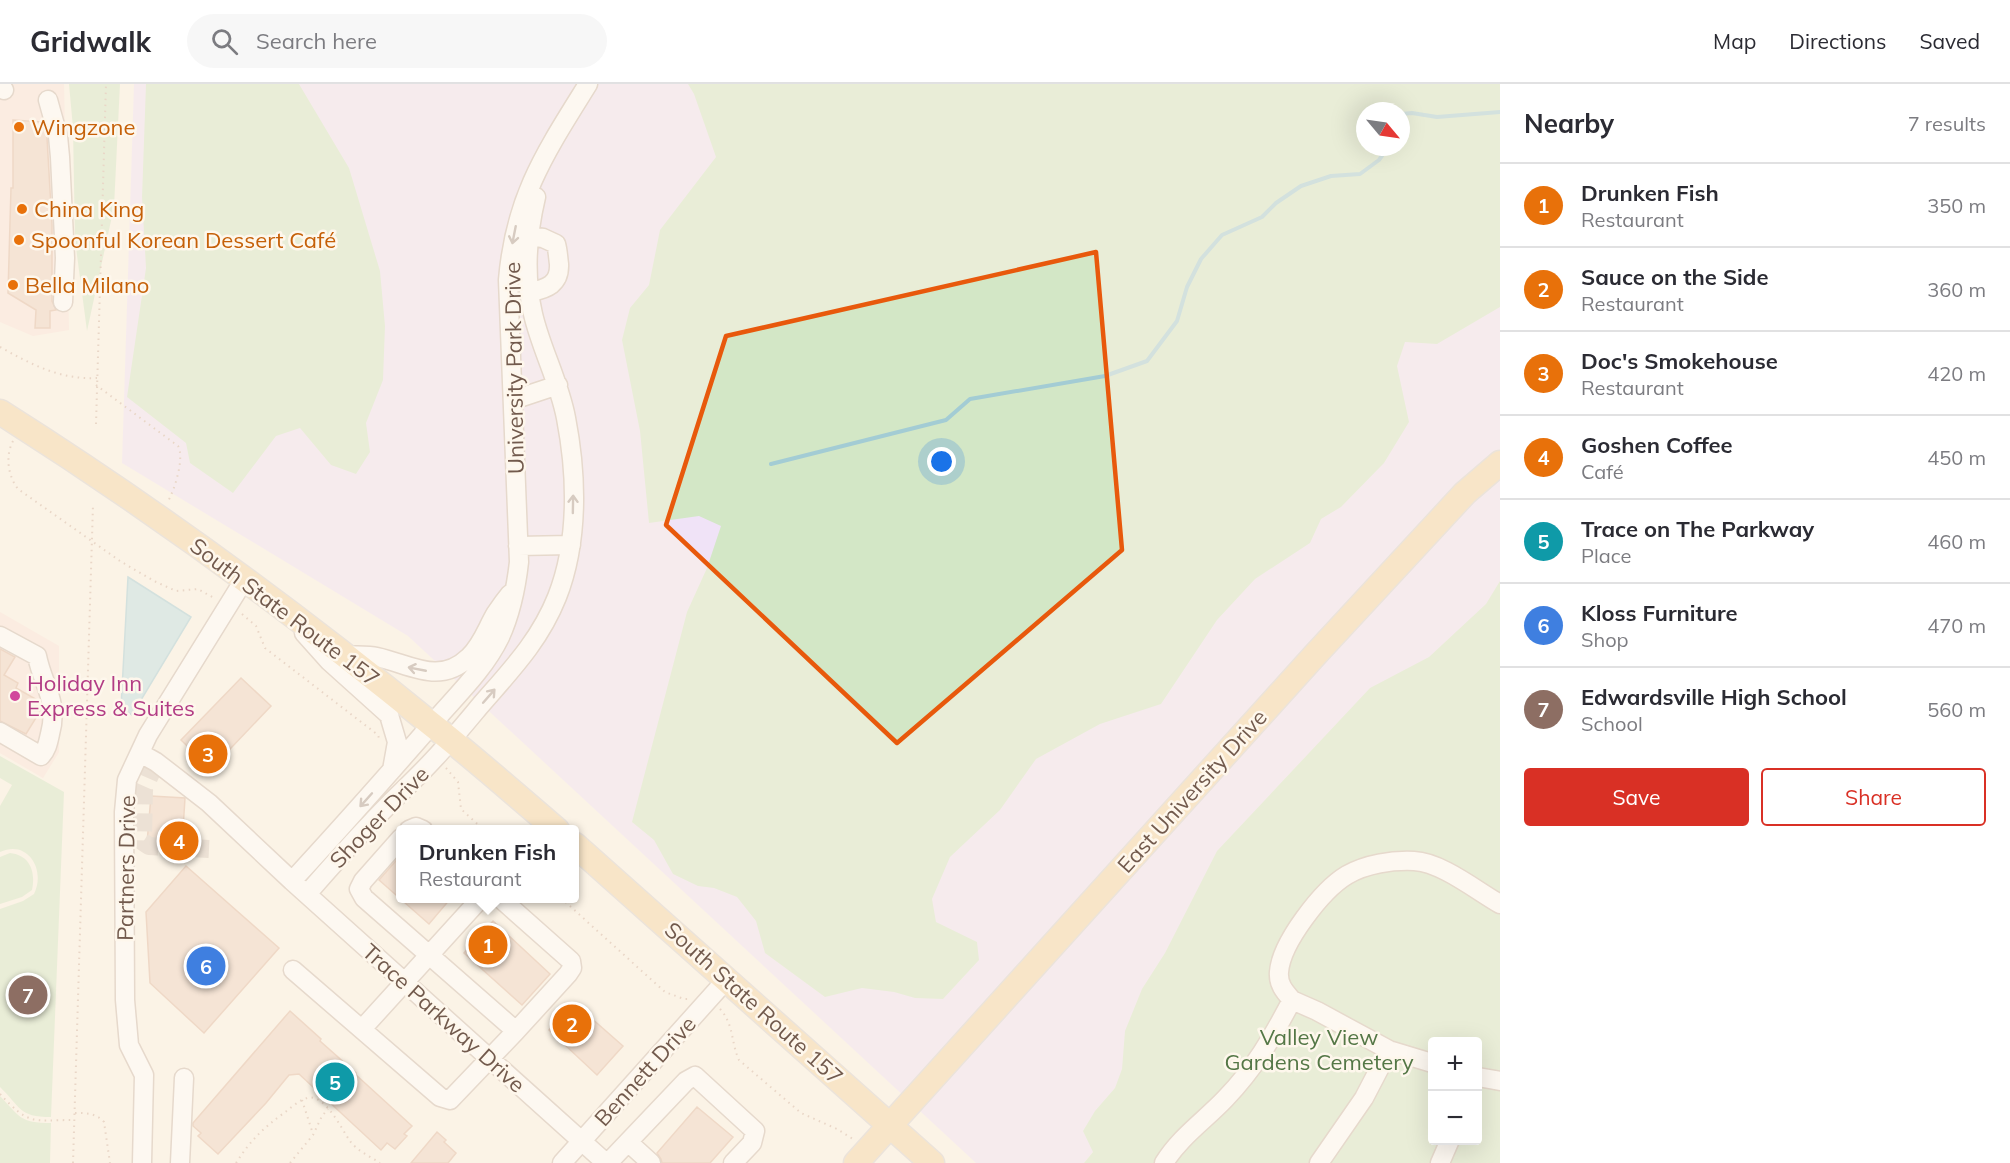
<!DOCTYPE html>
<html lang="en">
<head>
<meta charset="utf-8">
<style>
  body { margin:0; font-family:Mulish,sans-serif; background:#f7f7f7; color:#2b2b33 }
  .controls { position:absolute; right:18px; bottom:18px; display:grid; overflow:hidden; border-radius:6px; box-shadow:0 6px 24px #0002 }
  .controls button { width:54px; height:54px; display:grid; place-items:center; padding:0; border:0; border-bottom:2px solid #e1e1e2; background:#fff; color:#2b2b33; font:30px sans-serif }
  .compass { position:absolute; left:1356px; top:18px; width:54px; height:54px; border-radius:50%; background:#fff; box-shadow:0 6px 24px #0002; rotate:119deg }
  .you { position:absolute; left:942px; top:378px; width:21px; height:21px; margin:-15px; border:4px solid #fff; border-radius:50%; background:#1a73e8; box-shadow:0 0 0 9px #1a73e833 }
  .badge { display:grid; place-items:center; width:39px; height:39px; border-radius:50%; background:#d93025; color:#fff; font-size:20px; font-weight:700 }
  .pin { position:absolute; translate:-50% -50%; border:3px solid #fff; box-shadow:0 2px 6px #0006 }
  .popup { position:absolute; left:396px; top:741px; width:183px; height:78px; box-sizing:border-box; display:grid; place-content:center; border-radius:6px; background:#fff; filter:drop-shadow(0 2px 4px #0005); font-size:20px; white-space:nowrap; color:#7c7c81 }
  .popup b { font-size:22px; color:#2b2b33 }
  .popup::after { content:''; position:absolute; left:50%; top:100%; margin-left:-12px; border:12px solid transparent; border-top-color:#fff }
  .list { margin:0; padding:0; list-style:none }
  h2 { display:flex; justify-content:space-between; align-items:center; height:78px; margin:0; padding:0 24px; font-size:26px }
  h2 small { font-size:20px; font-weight:400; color:#7c7c81 }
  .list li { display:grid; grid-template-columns:39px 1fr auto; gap:18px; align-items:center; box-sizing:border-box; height:84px; padding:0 24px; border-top:2px solid #e1e1e2 }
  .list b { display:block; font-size:22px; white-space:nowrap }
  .list p { margin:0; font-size:20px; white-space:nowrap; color:#7c7c81 }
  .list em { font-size:20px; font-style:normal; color:#7c7c81 }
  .actions { display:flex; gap:12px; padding:18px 24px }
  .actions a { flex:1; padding:14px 0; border:2px solid #d93025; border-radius:6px; text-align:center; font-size:21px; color:#d93025 }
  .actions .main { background:#d93025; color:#fff }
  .icon { flex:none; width:33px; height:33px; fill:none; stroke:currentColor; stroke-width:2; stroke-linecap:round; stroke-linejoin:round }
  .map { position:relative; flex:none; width:1500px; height:1079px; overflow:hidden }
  header { display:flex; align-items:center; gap:36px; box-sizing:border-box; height:84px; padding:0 30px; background:#fff; border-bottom:2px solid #e1e1e2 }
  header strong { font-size:28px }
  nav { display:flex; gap:33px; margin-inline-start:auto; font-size:21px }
  .search { width:420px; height:54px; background:#f7f7f7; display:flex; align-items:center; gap:15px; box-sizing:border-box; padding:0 21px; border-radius:33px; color:#7c7c81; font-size:22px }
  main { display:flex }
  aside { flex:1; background:#fff }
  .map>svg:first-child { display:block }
</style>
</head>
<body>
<header>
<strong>Gridwalk</strong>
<div class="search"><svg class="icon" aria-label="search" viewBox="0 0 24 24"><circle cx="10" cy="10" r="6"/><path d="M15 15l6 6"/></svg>Search here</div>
<nav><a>Map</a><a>Directions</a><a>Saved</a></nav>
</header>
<main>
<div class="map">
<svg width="1500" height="1079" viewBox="0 0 1500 1079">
  <rect width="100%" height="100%" fill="#fbf3e6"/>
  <path fill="#fae4db" d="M0,0H64L69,246L33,252L0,238Z
    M0,528L59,562V668L43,694L0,669Z"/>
  <path fill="#f0e3f7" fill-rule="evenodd" d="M134,0H1500V629L1313,792L1084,1079H976L408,552L122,379ZM1365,27H1401V63H1365Z"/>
  <path fill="#d3e7c6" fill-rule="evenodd" d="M69,0H120L114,123L87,247L75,156L73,44Z
    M146,0H299L349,84L380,187L385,242L383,296L366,339L370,368L356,390L331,381L300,344L276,352L233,409L190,379L186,359L127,313L146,184L142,113Z
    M688,0H1500V223L1437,260L1405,258L1397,282L1409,338L1384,379L1341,423L1321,435L1310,459L1255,495L1217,536L1161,620L1100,640L1036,675L1000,726L950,773L932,815L936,838L977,858L979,876L943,915L915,914L894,908L862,904L825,913L765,869L756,837L737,813L714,804L698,802L673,790L654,756L632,738L687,528L707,484L721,442L699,432L649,439L640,347L622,256L630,224L649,201L660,146L716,73L694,10ZM1365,27H1401V63H1365Z
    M1500,497V1079H1084L1093,1068L1083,1047L1095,1027L1115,1004L1122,985L1125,947L1142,905L1165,869L1217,767L1370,604L1429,573L1486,520ZM1432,958H1478V1056H1432Z
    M0,672L64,708L51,1033C18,1033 21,1023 0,1003V825L23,817L34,810C46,786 28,755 0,768V722L12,701L0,694Z
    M10,769C30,771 36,788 32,806L22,813L0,820V773Z
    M0,1012C20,1033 20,1039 51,1039L50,1079H0Z"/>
  <path fill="#bcdde3" stroke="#a3ccd4" stroke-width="1.5" d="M128,493L191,533L132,631L121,624Z"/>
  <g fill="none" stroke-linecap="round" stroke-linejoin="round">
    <path stroke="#a3ccd4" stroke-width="4" d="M1401,30L1412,29L1437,33L1500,28
      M771,380L946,336L970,315L1105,292L1147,277L1177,237L1187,203L1201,175L1222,151L1262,133L1276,119L1301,102L1331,92L1360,90L1379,76L1388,63"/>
  </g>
  <path fill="#eed2c0" stroke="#dfb9a1" stroke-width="1.5" d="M13,36L42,38L47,54L52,141V217L56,226L50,227V244H35L36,226L8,209L11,104H13Z
    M0,565L15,573L4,591L18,599L16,604L39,617L41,624L39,629L26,650L0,637Z
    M241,594L271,622L211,685L181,656Z
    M151,712L185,714L182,761L147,759Z
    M401,771V814H451L429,840L379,796Z
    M186,782L279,864L204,949L150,899L146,828Z
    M493,837L550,890L522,921L464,869Z
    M574,919L623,962L597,991L549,946Z
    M290,927L321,955L320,957L356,989L355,990L412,1042L404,1050L407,1052L395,1065L387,1059L381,1066L299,990L289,991L266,1019L218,1070L198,1052L201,1049L193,1042V1039Z
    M697,1023L733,1053L710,1079H662L661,1075L657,1069Z
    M437,1048L446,1056L444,1058L456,1069L448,1079H411Z"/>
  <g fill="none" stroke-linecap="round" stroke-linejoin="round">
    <path stroke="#d9cdc0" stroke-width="18" stroke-dasharray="18 9" stroke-linecap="butt" d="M156,678L144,705L143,758L149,762L209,765"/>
    <g stroke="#ccbaad" stroke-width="21">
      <path id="minor" d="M0,4L4,6
        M48,16L58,52L60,73L65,174L63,218
        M529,152L543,154L556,160C558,167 558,173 559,180C560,200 547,205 530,208
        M513,316L558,301
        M518,462L571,461
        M304,549L329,577L389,631L397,658L392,686
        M0,552L37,572C43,602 59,617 50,650C48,659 47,665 41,672L0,648
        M345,571C355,572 367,571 377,573C410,580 439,602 469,573C482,561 487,544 496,529C500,523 505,516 510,510
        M140,669L156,678L209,719L292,797L606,1079
        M409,746L416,743L423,746
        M292,797C340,745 386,693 432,640C456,612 484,586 500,553C511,529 516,505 519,478L508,196C515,113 545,69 588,0
        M307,810C328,786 349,762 371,739C391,717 414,697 434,675C450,658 464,641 479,623C510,587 539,558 557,513C579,457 577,391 566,334C559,297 541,265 533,230C524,191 527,151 536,113
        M500,814L571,877L572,884L568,890L516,947
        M293,886L440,1013L450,1016L516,947L364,814L359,805L363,797L401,754
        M1292,916C1284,907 1278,900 1279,888C1281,859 1322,806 1347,791C1366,780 1392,776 1414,777C1441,778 1477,807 1500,820
        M362,945L481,814
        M1478,993L1500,997
        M628,1058L651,1079
        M142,1079L144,991L129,961L125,916L124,728L127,696L148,651L244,496
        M180,1079L184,994
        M562,1079L727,895
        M608,1079L686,997L695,992L755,1047L752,1059L733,1079
        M1164,1079C1179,1054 1205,1036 1225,1015C1255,984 1272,954 1292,916L1317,927L1389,966L1432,979
        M1319,1079L1364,1014L1389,966
        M1440,1079L1450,1056"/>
    </g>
    <g stroke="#d8d1cd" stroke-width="27">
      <path id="major" d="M0,328C150,423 294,528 431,640C474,674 515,710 557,746
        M575,761L932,1079
        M856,1079L1315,571L1465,409L1500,379"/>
    </g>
    <path stroke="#d3b5a3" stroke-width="2" stroke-dasharray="1.5 4.5" stroke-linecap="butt" d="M0,263C31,280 60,296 97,294
      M96,301L178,362C185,374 174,408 167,419
      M96,340L106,0
      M13,357C5,372 8,392 18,405L120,477L154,497L176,507L198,505L214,514
      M242,530L256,542L265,564L378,651L380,658
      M446,684L458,698L461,725L484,746
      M561,814L665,908L684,915H689
      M720,925C734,940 731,959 739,976L801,1029L837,1045L853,1055
      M0,1010C30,1042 31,1036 74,1036
      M302,1016L313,1050
      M75,1029C86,1029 96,1029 104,1038L110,1079
      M73,1079L93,421
      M236,1079C250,1057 263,1044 284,1029C291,1024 299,1016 307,1014C325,1009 342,1046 350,1057C356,1066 371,1073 380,1079
      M290,1079L313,1051L322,1032L328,1025"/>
    <use href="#minor" stroke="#fff" stroke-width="18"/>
    <use href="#major" stroke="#f4d6a4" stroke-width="24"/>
  </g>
  <defs><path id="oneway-shaft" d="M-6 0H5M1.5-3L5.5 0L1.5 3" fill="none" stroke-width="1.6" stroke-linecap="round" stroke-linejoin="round" transform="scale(1.5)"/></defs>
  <g stroke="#aa9c94">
    <use href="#oneway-shaft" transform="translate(514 151) rotate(101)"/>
    <use href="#oneway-shaft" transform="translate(573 420) rotate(-89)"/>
    <use href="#oneway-shaft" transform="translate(417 585) rotate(-169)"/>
    <use href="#oneway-shaft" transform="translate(489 612) rotate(-49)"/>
    <use href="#oneway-shaft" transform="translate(366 716) rotate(132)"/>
  </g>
  <path d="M0 0H1500V1079H0ZM1096,168L1122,466L897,659L666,441L726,252Z" fill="#fbf3e6" fill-opacity=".55" fill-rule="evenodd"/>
  <path fill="none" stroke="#e8590c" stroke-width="4.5" stroke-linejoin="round" d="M1096,168L1122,466L897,659L666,441L726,252Z"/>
  <g fill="#e8710a" stroke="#fef7ec" stroke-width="2">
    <circle cx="19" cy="43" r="6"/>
    <circle cx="22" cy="125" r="6"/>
    <circle cx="19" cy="156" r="6"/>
    <circle cx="13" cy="201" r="6"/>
  </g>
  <circle fill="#d1479c" stroke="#fef7ec" stroke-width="2" cx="15" cy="612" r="6"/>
  <g text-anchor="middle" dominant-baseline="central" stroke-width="5" stroke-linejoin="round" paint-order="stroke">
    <g font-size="22" fill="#c56008" stroke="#fef7ec" text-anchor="start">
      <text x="31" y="43">Wingzone</text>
      <text x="34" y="125">China King</text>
      <text x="31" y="156">Spoonful Korean Dessert Café</text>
      <text x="25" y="201">Bella Milano</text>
    </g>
    <g font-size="22" fill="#725a4d" stroke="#fef7ec">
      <text transform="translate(514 284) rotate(-91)">University Park Drive</text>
      <text transform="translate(285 528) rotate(37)">South State Route 157</text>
      <text transform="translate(1192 707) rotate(-48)">East University Drive</text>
      <text transform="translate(379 733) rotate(-46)">Shoger Drive</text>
      <text transform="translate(126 784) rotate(-89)">Partners Drive</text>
      <text transform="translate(754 919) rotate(42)">South State Route 157</text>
      <text transform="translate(444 934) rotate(42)">Trace Parkway Drive</text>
      <text transform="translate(645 987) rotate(-48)">Bennett Drive</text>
    </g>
    <g font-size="22" fill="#b23c85" stroke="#fef7ec" text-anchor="start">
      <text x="27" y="599">Holiday Inn<tspan x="27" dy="25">Express &amp; Suites</tspan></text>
    </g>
    <g font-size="22" fill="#547746" stroke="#fef7ec">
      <text x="1319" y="953">Valley View<tspan x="1319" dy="25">Gardens Cemetery</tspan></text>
    </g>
  </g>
</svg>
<div class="controls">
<button>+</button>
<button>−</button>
</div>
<svg class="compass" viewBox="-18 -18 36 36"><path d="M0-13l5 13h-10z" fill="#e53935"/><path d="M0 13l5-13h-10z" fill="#7c7c81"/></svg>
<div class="you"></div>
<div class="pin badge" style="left:488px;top:861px;background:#e8710a">1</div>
<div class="popup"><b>Drunken Fish</b>Restaurant</div>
<div class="pin badge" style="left:572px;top:940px;background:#e8710a">2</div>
<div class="pin badge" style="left:208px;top:670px;background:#e8710a">3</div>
<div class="pin badge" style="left:179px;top:757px;background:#e8710a">4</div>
<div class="pin badge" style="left:335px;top:998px;background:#0f9aa8">5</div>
<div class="pin badge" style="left:206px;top:882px;background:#3f7fe0">6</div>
<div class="pin badge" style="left:28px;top:911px;background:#8d6e63">7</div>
</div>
<aside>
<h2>Nearby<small>7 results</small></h2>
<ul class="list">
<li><span class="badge" style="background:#e8710a">1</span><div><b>Drunken Fish</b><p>Restaurant</p></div><em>350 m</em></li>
<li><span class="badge" style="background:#e8710a">2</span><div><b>Sauce on the Side</b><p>Restaurant</p></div><em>360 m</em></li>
<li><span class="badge" style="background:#e8710a">3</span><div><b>Doc's Smokehouse</b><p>Restaurant</p></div><em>420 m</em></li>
<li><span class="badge" style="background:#e8710a">4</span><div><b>Goshen Coffee</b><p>Café</p></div><em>450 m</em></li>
<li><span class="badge" style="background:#0f9aa8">5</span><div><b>Trace on The Parkway</b><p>Place</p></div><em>460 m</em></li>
<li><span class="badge" style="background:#3f7fe0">6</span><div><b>Kloss Furniture</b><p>Shop</p></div><em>470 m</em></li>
<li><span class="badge" style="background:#8d6e63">7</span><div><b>Edwardsville High School</b><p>School</p></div><em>560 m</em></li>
</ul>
<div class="actions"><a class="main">Save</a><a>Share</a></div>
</aside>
</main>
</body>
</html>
